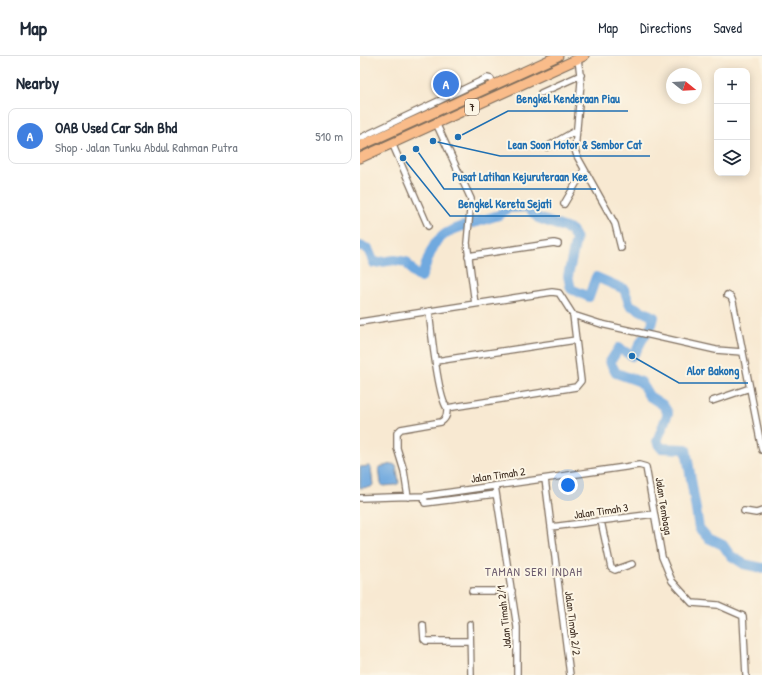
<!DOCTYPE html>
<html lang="en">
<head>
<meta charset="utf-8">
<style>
  body { margin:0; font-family:"Patrick Hand",sans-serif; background:#f2f2f3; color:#1f2937 }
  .controls { position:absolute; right:12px; top:12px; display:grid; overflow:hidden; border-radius:8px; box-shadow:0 2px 10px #0003 }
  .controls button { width:36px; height:36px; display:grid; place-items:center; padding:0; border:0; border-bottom:1px solid #e0e1e3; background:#fff; color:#1f2937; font:20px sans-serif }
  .compass { position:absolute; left:306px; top:12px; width:36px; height:36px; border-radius:50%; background:#fff; box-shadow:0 2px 10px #0003; rotate:108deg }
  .you { position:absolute; left:208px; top:429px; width:14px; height:14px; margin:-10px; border:3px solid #fff; border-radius:50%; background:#1a73e8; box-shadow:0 0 0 6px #1a73e833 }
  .badge { display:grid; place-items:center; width:26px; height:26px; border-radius:50%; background:#1f6fb2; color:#fff; font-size:13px; font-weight:700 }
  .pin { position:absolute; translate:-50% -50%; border:2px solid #fff; box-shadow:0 1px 4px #0006 }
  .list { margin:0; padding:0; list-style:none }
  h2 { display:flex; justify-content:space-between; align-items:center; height:52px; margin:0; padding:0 16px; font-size:17px }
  h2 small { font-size:13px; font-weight:400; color:#747a83 }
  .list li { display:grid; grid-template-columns:26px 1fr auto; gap:12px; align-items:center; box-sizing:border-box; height:56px; margin:0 8px 8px; padding:0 8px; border:1px solid #e0e1e3; border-radius:8px }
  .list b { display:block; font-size:15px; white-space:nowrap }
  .list p { margin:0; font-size:13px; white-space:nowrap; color:#747a83 }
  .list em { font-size:13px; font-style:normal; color:#747a83 }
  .icon { flex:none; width:22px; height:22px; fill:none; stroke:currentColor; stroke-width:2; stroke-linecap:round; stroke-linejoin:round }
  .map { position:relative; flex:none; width:402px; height:619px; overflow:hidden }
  header { display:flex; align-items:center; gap:24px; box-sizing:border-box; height:56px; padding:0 20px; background:#fff; border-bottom:1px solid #e0e1e3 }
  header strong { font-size:19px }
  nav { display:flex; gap:22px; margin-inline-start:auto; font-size:14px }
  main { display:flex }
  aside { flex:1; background:#fff }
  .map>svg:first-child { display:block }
</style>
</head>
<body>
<header>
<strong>Map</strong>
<nav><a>Map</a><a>Directions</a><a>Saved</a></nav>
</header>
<main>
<aside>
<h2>Nearby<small></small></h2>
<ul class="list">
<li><span class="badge" style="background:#3f7fe0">A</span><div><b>OAB Used Car Sdn Bhd</b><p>Shop · Jalan Tunku Abdul Rahman Putra</p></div><em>510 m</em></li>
</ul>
</aside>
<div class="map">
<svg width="402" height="619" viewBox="0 0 402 619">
  <rect width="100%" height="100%" fill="#fcf5e5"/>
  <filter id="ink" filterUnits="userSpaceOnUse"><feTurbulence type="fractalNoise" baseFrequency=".025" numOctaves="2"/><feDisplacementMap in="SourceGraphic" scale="8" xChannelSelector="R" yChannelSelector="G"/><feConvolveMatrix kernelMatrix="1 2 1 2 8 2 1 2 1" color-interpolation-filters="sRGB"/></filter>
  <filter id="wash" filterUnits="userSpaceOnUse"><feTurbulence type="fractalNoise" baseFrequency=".012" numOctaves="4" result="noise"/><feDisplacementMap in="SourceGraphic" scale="16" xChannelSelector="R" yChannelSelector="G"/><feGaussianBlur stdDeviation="0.9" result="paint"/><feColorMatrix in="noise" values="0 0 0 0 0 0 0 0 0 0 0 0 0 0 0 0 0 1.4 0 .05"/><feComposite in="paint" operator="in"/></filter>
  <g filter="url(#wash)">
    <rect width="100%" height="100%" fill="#f8e9d2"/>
    <path fill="#6fa9df" stroke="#556a7e" d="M33,408L36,410L39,427L36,429L23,430L21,428L19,411Z
      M9,410L11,412L13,429L11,431L0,432V411Z"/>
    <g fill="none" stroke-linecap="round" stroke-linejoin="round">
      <path stroke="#6fa9df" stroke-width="10" d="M113,167L139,159L148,152L168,151L178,162L211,174L216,183L208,220L211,233L229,241L236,221L264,233L270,249L294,261C292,271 290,272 284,281C278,289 280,292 272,300L259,292L250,306L256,317L281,326L289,340L303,349L308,357L297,385L301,392L326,393L339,472L348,482L363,489L370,499L384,508L402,512
        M0,190L8,193L14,207L35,204L46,206L55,218L61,222C72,194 71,180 103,170"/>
    </g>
  </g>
  <g filter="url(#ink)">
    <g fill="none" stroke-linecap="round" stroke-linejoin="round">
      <g stroke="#7d6d5d" stroke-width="8">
        <path id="minor" d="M218,3L221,26L215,94L217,100L255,168L261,192
          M181,37L221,19
          M0,82L127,22L131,23L133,30
          M32,87L68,170
          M187,91L217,74
          M204,148L224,114
          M108,200L194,187L198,188
          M367,239L371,241L373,246L402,394
          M213,259L241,268L356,294L382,296
          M0,266L115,248L107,187L111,143L76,67
          M76,305L216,284
          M352,345L390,332
          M87,352L216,331L221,325L213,259L199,237L192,236L115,248
          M185,423L210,619
          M135,430L157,571V619
          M64,440L65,447L136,438
          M48,441L44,415L37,392V377L41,373L81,366C87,362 87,358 87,352C78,342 71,273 69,255
          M0,442L64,440L279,409L286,411L302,501L312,525L332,547L358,549L383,560L386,619
          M384,455L396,457L402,455
          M241,465L251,512L255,514L272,508
          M191,471L294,458
          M112,535H152
          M110,568L111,619
          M63,569L64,583L66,585H110"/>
      </g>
      <g stroke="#7d6d5d" stroke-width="11">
        <path id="primary" d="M0,90L198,0
          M0,102L224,0"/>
      </g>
      <use href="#minor" stroke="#fff" stroke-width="5.5"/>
      <use href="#primary" stroke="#f9bc8a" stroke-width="9"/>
    </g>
  </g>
  <g text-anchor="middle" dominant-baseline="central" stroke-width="4" stroke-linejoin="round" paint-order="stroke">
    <rect fill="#fcf5e5" stroke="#75675a" stroke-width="1" x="105" y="43" width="14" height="16" rx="3"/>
    <g font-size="10" font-weight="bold" fill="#3b2a1e">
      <text x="112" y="51">7</text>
    </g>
    <g font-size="11" fill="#3b2a1e" stroke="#fcf5e5">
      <text transform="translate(138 419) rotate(-8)">Jalan Timah 2</text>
      <text transform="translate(304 450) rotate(81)">Jalan Tembaga</text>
      <text transform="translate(241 455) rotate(-8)">Jalan Timah 3</text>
      <text transform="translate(144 561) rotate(-96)">Jalan Timah 2/1</text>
      <text transform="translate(213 567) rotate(83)">Jalan Timah 2/2</text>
    </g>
    <g font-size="12" letter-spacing="1" fill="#69596b" stroke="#fcf5e5">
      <text x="174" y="515">TAMAN SERI INDAH</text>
    </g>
  </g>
  <path fill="none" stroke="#1f6fb2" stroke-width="1.5" d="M98 81L148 55H268M73 85L140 100H290M56 93L84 133H236M43 102L90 160H200M272 300L319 327H388"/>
  <g fill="#1f6fb2" stroke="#fcf5e5" stroke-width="1.5">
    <circle cx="98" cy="81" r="4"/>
    <circle cx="73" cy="85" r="4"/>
    <circle cx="56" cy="93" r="4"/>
    <circle cx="43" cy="102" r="4"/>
    <circle cx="272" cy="300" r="4"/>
  </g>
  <g font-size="12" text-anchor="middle" font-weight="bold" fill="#1f6fb2" stroke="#fcf5e5" stroke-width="4" stroke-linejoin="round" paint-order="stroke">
    <text x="208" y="47">Bengkel Kenderaan Piau</text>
    <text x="215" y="93">Lean Soon Motor &amp; Sembor Cat</text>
    <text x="160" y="125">Pusat Latihan Kejuruteraan Kee</text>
    <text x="145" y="152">Bengkel Kereta Sejati</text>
    <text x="353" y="319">Alor Bakong</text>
  </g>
</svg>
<div class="controls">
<button>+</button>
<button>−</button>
<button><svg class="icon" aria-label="layers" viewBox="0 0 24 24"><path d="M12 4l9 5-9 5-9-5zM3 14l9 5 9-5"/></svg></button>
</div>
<svg class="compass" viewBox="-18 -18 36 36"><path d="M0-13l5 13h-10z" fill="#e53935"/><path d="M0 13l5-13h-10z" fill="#747a83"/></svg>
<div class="you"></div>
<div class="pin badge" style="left:86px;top:28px;background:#3f7fe0">A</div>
</div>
</main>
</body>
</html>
